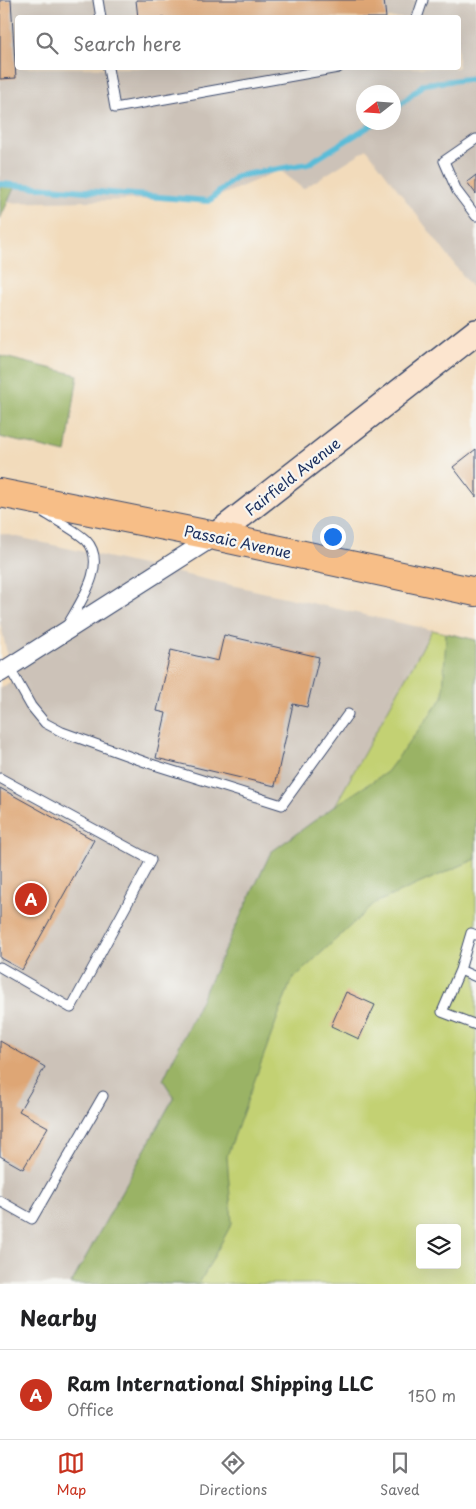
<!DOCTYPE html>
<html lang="en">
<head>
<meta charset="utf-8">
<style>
  body { margin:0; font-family:"Playpen Sans",sans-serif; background:#f2f2f2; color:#202124 }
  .controls { position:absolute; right:15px; bottom:15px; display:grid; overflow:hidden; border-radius:5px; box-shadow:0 5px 20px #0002 }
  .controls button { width:45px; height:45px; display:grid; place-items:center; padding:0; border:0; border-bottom:1px solid #e0e0e0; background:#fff; color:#202124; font:25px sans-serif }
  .compass { position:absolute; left:356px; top:85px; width:45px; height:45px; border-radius:50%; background:#fff; box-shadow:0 5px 20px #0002; rotate:253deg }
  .you { position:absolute; left:332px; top:536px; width:18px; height:18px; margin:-12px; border:4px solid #fff; border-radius:50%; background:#1a73e8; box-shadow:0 0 0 8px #1a73e833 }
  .badge { display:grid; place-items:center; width:32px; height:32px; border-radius:50%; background:#c8321e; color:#fff; font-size:16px; font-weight:700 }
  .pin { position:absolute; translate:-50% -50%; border:2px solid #fff; box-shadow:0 1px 5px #0006 }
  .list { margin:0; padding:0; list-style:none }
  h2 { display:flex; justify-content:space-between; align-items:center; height:65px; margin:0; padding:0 20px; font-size:21px }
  h2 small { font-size:16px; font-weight:400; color:#757577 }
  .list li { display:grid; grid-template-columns:32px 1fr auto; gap:15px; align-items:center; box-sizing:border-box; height:90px; padding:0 20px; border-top:1px solid #e0e0e0 }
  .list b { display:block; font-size:19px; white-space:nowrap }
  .list p { margin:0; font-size:16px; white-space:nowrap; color:#757577 }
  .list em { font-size:16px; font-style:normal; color:#757577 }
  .icon { flex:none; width:28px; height:28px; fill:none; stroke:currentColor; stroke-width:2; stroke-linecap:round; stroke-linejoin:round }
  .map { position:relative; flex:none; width:476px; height:1284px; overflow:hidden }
  .search { position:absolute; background:#fff; box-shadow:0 5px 20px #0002; left:15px; right:15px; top:15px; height:55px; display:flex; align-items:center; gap:12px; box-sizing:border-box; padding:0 18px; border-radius:5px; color:#757577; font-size:19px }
  .sheet { height:155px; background:#fff }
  nav { display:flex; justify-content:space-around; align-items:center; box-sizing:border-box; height:70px; border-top:1px solid #e0e0e0; background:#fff; font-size:14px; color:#757577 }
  nav a { display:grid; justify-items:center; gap:2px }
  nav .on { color:#c8321e }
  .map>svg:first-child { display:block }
</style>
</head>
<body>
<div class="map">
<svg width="476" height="1284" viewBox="0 0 476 1284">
  <rect width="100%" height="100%" fill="#f6f6f2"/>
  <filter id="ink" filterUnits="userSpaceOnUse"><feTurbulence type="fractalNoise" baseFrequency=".02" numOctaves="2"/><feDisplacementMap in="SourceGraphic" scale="10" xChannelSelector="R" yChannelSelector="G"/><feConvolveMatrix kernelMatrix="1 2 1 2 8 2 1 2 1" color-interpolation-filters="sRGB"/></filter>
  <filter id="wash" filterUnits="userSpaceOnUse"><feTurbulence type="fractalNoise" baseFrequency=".0096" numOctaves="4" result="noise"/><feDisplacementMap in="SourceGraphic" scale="20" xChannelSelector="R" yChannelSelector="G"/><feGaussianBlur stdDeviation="1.12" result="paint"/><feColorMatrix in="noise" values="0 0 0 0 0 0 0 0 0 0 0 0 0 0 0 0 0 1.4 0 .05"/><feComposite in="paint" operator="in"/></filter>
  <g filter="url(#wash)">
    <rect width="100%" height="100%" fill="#f2dbbb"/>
    <path fill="#ccc2b8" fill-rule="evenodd" d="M0,0H476V293L367,149L303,189L280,170L215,198L0,203ZM18,18H458V68H18ZM364,92H394V122H364Z
      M0,533L432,630L71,1284H0V689L13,680L0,622Z"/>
    <path fill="#c3d173" stroke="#6f8068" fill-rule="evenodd" d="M432,630L476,640V1284H71ZM420,1228H457V1265H420Z"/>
    <path fill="#9ab365" stroke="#5a7162" d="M0,184L15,186L0,219Z
      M0,356L78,375L66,453L0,437Z
      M446,633L476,640V859L375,903L291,981L227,1156L232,1223L199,1284H71L174,1097L163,1080L271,852L336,805L387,772L443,697Z"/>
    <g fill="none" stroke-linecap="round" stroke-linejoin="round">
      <path stroke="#5abcd8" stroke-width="6" d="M394,110L424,84L476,78
        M0,184L209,201L237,176L308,164L376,122"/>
    </g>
    <g id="blocks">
      <path fill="#dea674" d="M0,0H11L16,78L0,79Z
        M136,0H384L386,18H138Z
        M476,175V194L467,182Z
        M476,449V497L453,467Z
        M224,635L319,657L307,707L293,704L275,786L156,758L166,713L157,711L171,650L218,661Z
        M0,788L94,840L22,970L0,958Z
        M346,992L375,1005L359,1039L331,1026Z
        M0,1041L45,1067L19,1111L48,1127L23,1169L0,1156Z"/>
    </g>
  </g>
  <g filter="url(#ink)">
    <use href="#blocks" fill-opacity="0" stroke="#3b496c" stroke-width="1"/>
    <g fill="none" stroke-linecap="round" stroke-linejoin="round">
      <g stroke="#3b496c" stroke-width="11">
        <path id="lane" d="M98,0L101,18
          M417,18L423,0
          M108,68L115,108L338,68
          M476,139L444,161L457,191L476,216
          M43,512C57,521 74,529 86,540C109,564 79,604 67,626
          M9,667L31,706L45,723L62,732L148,763L282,805L348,714
          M0,778L151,860L71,1008L0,967
          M476,935L471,933L460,970L442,1012L476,1025
          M460,970L476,977
          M0,1201L32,1219L103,1096"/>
      </g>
      <g stroke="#3b496c" stroke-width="20">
        <path id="street" d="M0,673L215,536"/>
      </g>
      <g stroke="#3b496c" stroke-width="28">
        <path id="secondary" d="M215,536L476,332"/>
      </g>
      <g stroke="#3b496c" stroke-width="30">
        <path id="primary" d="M0,493L215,536L476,592"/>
      </g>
      <use href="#lane" stroke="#fff" stroke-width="9"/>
      <use href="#street" stroke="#fff" stroke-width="18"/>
      <use href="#secondary" stroke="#fce5cf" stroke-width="25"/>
      <use href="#primary" stroke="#f7be87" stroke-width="28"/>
    </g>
  </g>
  <g text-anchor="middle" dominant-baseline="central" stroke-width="4.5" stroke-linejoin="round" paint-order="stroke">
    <g font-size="15" fill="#1b2f5e" stroke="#f6f6f2">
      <text transform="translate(292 476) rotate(-38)">Fairfield Avenue</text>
      <text transform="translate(238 541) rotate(12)">Passaic Avenue</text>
    </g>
  </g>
</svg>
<div class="controls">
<button><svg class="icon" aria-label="layers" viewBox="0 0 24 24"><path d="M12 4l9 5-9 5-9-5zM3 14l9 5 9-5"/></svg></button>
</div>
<svg class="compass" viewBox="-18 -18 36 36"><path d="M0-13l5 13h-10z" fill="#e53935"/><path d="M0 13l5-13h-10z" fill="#757577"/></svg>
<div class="you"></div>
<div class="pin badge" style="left:31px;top:899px">A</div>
<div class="search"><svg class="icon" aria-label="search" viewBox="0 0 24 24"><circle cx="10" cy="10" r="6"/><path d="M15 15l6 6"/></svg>Search here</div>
</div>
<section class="sheet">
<h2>Nearby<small></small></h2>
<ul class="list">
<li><span class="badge">A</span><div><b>Ram International Shipping LLC</b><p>Office</p></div><em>150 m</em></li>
</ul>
</section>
<nav>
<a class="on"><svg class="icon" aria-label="map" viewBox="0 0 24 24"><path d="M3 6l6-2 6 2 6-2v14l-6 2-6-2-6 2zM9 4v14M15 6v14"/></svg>Map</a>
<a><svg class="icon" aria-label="directions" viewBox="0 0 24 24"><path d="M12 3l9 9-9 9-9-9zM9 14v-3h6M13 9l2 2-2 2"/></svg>Directions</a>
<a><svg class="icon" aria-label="saved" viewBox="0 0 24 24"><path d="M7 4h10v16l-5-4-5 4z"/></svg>Saved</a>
</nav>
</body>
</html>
